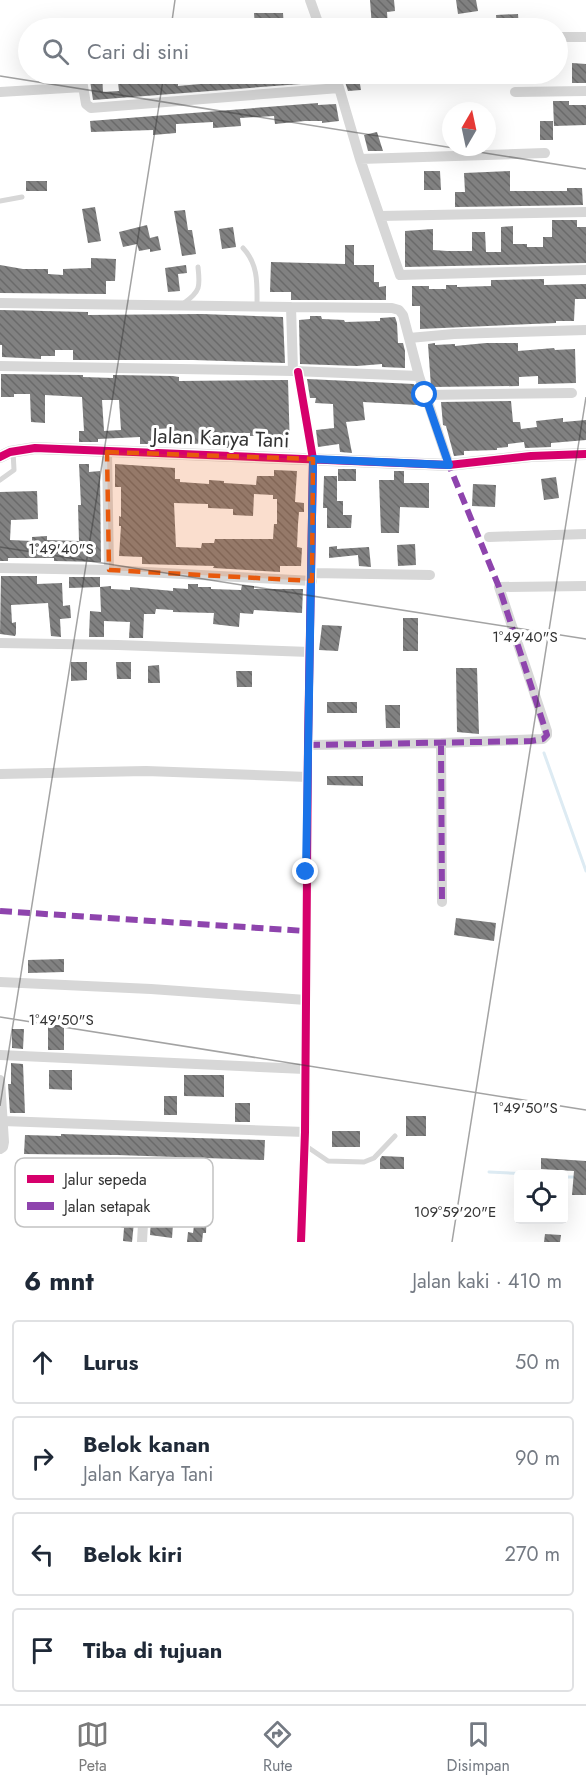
<!DOCTYPE html>
<html lang="id">
<head>
<meta charset="utf-8">
<style>
  body { margin:0; font-family:Jost,sans-serif; background:#f6f6f7; color:#1f2937 }
  .controls { position:absolute; right:18px; bottom:18px; display:grid; overflow:hidden; border-radius:6px; box-shadow:0 6px 24px #0002 }
  .controls button { width:54px; height:54px; display:grid; place-items:center; padding:0; border:0; border-bottom:2px solid #e0e1e3; background:#fff; color:#1f2937; font:30px sans-serif }
  .compass { position:absolute; left:442px; top:102px; width:54px; height:54px; border-radius:50%; background:#fff; box-shadow:0 6px 24px #0002; rotate:9deg }
  .stop { position:absolute; width:18px; height:18px; margin:-14px; border:4px solid #1a73e8; border-radius:50%; background:#fff }
  .stop.end { background:#1a73e8; border-color:#fff; box-shadow:0 2px 6px #0008 }
  .list { margin:0; padding:0; list-style:none }
  h2 { display:flex; justify-content:space-between; align-items:center; height:78px; margin:0; padding:0 24px; font-size:26px }
  h2 small { font-size:20px; font-weight:400; color:#747a83 }
  .list li { display:grid; grid-template-columns:39px 1fr auto; gap:18px; align-items:center; box-sizing:border-box; height:84px; margin:0 12px 12px; padding:0 12px; border:2px solid #e0e1e3; border-radius:6px }
  .list b { display:block; font-size:22px; white-space:nowrap }
  .list p { margin:0; font-size:20px; white-space:nowrap; color:#747a83 }
  .list em { font-size:20px; font-style:normal; color:#747a83 }
  .icon { flex:none; width:33px; height:33px; fill:none; stroke:currentColor; stroke-width:2; stroke-linecap:round; stroke-linejoin:round }
  .map { position:relative; flex:none; width:586px; height:1242px; overflow:hidden }
  .search { position:absolute; background:#fff; box-shadow:0 6px 24px #0002; left:18px; right:18px; top:18px; height:66px; display:flex; align-items:center; gap:15px; box-sizing:border-box; padding:0 21px; border-radius:33px; color:#747a83; font-size:22px }
  .sheet { height:462px; background:#fff }
  nav { display:flex; justify-content:space-around; align-items:center; box-sizing:border-box; height:84px; border-top:2px solid #e0e1e3; background:#fff; font-size:16px; color:#747a83 }
  nav a { display:grid; justify-items:center; gap:3px }
  nav .on { color:#7a7a7a }
  .map>svg:first-child { display:block }
</style>
</head>
<body>
<div class="map">
<svg width="586" height="1242" viewBox="0 0 586 1242">
  <defs>
    <pattern id="building-back-hatch" width="6" height="6" patternUnits="userSpaceOnUse" patternTransform="scale(1.5)"><rect width="6" height="6" fill="#818181"/><path d="M-1 5l2 2M0 0l6 6M5-1l2 2" fill="none" stroke="#6a6a6a"/></pattern>
  </defs>
  <rect width="100%" height="100%" fill="#fff"/>
  <g fill="none" stroke-linecap="round" stroke-linejoin="round">
    <path stroke="#ddebf3" stroke-width="3" d="M544,753L586,871
      M489,1172L530,1174
      M564,1177H577"/>
  </g>
  <path fill="url(#building-back-hatch)" fill-rule="evenodd" d="M370,0H394L395,11L387,12L388,28H372Z
    M456,0H476L478,11L458,14Z
    M254,13H283L284,28H255Z
    M518,14L519,28H497L496,15Z
    M572,63L586,64V83H572Z
    M37,74H70V80L38,82Z
    M89,74H102L103,92L119,91L117,74H131L132,82L178,79V86L257,79L256,74H301V84L93,100Z
    M359,78L361,90L348,91L344,79Z
    M553,101H569V105H586V125L554,126Z
    M318,103V105L336,104L339,121L322,123V121H305L275,124L274,116L240,118L241,126L213,128V122L176,124V133L153,135V130L91,132L90,121Z
    M540,121H553V140H540Z
    M377,132L383,151H368L364,135Z
    M424,171H440L441,190H424Z
    M510,171V191H567V188H582L583,205L455,207V192H465L464,173Z
    M26,181H47V191H26Z
    M95,207L101,241L88,243L82,209Z
    M185,210L188,230H192L196,254L182,256L174,211Z
    M552,220H577V227H586V263L405,267V231L433,229V250L447,251H472V232H485L486,252H501V227L513,226V244H527V247H543V237H552Z
    M147,225L150,238L158,236L161,250L150,252V249L139,251L137,244L123,247L119,232Z
    M233,227L236,247L222,249L219,229Z
    M345,245H354V265H374V282H379V287L386,286V300H291V292H270L271,262L345,264Z
    M91,258L116,259L115,281H106V294L0,293V265L23,269H48V274L63,275V269L91,268Z
    M186,265L187,273L178,274L180,291L168,292L165,268Z
    M544,279V285L586,284V299H575L574,321H556V323L420,329V306H412V286H429V289H446V285H457V287L491,286V280Z
    M0,310L88,312V315L202,314L283,317L285,363L193,360H73V350H55V356H41V359L2,357V345H0Z
    M310,316H321L322,319L344,320L345,322L380,321V318L395,317L397,323L398,343H403L405,351V368L382,367V364L357,366L300,364L299,320L310,319Z
    M435,343V345L455,344V346L486,343H518V351L554,348L555,350L575,349L576,383L538,384V376L519,377V386L431,387L428,344Z
    M1,374L83,375V377L113,378V375L173,376L179,377V381L288,380L290,450L271,436H250V433H230L229,448L210,447V443L174,445L173,428L157,429V440L148,441L149,444H140V437L98,439V442H79V431H84L82,397L45,395V423L31,422L30,394H14V397H1ZM102,400H119L121,430L104,431Z
    M307,379L414,384L417,395V405L363,402L365,420L346,422L352,453L340,452L339,444L318,447L316,430L334,428L333,404L315,403L316,398H310Z
    M511,401L513,422H520L521,429L537,427L536,421L563,418V422L586,420V440L551,443V447L525,448L524,442L508,444V447L497,448V450L464,451V455L454,456L446,426L443,425L441,402Z
    M79,464H89V472L100,471L101,562L54,561V558H8V561H0V492L37,491L38,519L11,520L10,540L32,541V537L47,536V540L79,541L78,505H81Z
    M115,464L175,468V479H180V482L209,484V480L224,481V483L256,485L257,476H274V470L297,471L295,502L304,503V512H299L298,524L297,547L302,548L301,566H280V572L213,568L214,566L142,564V557L119,556L121,526H119V516L121,517V487H115ZM254,494L273,495V499H277V524H274L273,539H215L214,543H202L201,548L176,547L174,503L208,504V508L233,509V515L253,516Z
    M338,469H356V481H338Z
    M394,471H404V483H429V508L400,507L399,533H381L379,480H394Z
    M324,476H337V501H343V515H352L351,528H327V508H323Z
    M556,477L559,498L544,500L541,479Z
    M473,484L496,485L495,507L472,506Z
    M415,544L416,565L398,566L397,545Z
    M337,546V549L369,547L371,567L359,566L358,555L329,558V547Z
    M1,576H37V584L62,583L63,606L70,605L71,618L60,619L61,637L51,636L48,603L11,605L12,623L16,622V634L15,636L0,634Z
    M69,577H100V587L69,588Z
    M188,584H198V587H211V589L241,590L242,585L254,586V589H303L302,613L254,610L253,614L240,613L239,627L213,624L214,613L173,612V610L156,609L155,614H144L143,638H129L130,622L104,621V637H89L90,611L101,612L100,587L111,586V589L130,590V587L173,591V588L188,589Z
    M403,618H418V651H403Z
    M322,625L342,626L338,651L319,650Z
    M71,662H87V680L71,681Z
    M116,662H131V679H117Z
    M159,665L160,683H148V666Z
    M456,668H477L479,734L457,732Z
    M236,671H252V687H237Z
    M327,702H357V713H327Z
    M385,705H400V728H386Z
    M327,776H363V786L327,785Z
    M456,918L496,923L494,941L454,935Z
    M64,959V972L28,973V960Z
    M48,1025H64V1050H48Z
    M12,1029H24L23,1049L12,1048Z
    M11,1063L23,1064L25,1113H10L8,1084H11Z
    M49,1070H72V1090L49,1089Z
    M184,1075H224V1097L184,1096Z
    M164,1096H177V1115H164Z
    M235,1103H250V1122H235Z
    M406,1116H426V1136H406Z
    M332,1131H360V1147H332Z
    M61,1134L265,1140L264,1160L117,1155L24,1154L25,1135L61,1136Z
    M382,1156L404,1157V1169H380V1159Z
    M541,1158L586,1161V1195H572L574,1171L541,1169Z
    M126,1191L137,1192L132,1242L123,1241L124,1228L120,1227L121,1218H124Z
    M192,1207L207,1210L206,1233H203L202,1242H187L188,1232L193,1233L195,1218L191,1217Z
    M154,1208L174,1211L172,1238L150,1235L151,1220Z
    M545,1234L561,1235L560,1242H544Z"/>
  <g fill="none" stroke-linecap="round" stroke-linejoin="round">
    <path stroke="#d7d7d7" stroke-width="5" d="M0,201L22,197
      M243,248C259,265 257,285 257,307
      M184,303C201,291 200,286 198,267
      M0,480L14,470L13,451
      M306,1146L328,1161L364,1162L374,1158L395,1136"/>
    <path stroke="#d7d7d7" stroke-width="10" d="M310,0L320,28
      M558,37H586
      M81,74L86,104L91,108L339,88
      M335,74L360,159L400,275L586,270
      M0,92L83,87
      M515,92L586,91
      M360,159L545,153
      M380,216L586,212
      M0,303L291,307
      M409,338L454,334L586,330
      M0,366L293,371L419,376L449,465
      M293,371L291,307L392,308L399,310L403,315L419,376
      M298,372L313,459L308,745L305,1132L301,1242
      M425,395L572,393
      M107,452L109,570L312,581
      M489,537L586,534
      M0,568L109,570
      M312,573L430,575
      M0,643L118,645L310,652
      M441,743L442,902
      M308,745L441,743L543,739L547,735V731L499,587L586,586
      M0,774L146,771L308,777
      M0,982L151,989L306,1000
      M0,1055L305,1069
      M0,1080L4,1142L3,1147L0,1149
      M3,1121L305,1132
      M142,1242L144,1206"/>
    <path stroke="#d7d7d7" stroke-width="12" d="M0,457L10,452L35,448L449,465L531,456L586,454"/>
    <path stroke="#8e44ad" stroke-width="6" stroke-dasharray="12 6" stroke-linecap="butt" d="M441,743L442,902
      M308,745L531,741L543,739L547,735L499,587L449,465
      M0,911L305,931"/>
    <g stroke="#fff" stroke-width="11">
      <path id="cycleway" d="M298,372L313,459L308,745L305,1132L301,1242
        M0,457L10,452L35,448L449,465L531,456L586,454"/>
    </g>
    <use href="#cycleway" stroke="#d6006c" stroke-width="8"/>
  </g>
  <g fill="none" stroke-linecap="round" stroke-linejoin="round">
    <path stroke="#1a73e8" stroke-width="8" d="M306,872L313,459L449,465L425,395"/>
  </g>
  <path fill="#e8590c" fill-opacity="0.2" stroke="#e8590c" stroke-width="4.5" stroke-dasharray="12 8" stroke-linejoin="round" d="M107,452L313,459L312,581L109,570Z"/>
  <path fill="none" stroke="#333" stroke-width="1.5" stroke-opacity="0.45" d="M171,28L175,0M0,76L586,169M0,547L586,639M0,1017L586,1110M0,1106L164,74M452,1242L586,397"/>
  <g text-anchor="middle" dominant-baseline="central" stroke-width="6" stroke-linejoin="round" paint-order="stroke">
    <g font-size="21" fill="#333" stroke="#fff">
      <text transform="translate(221 438) rotate(2)">Jalan Karya Tani</text>
    </g>
  </g>
  <rect x="15" y="1158" width="198" height="69" rx="9" fill="#fff" stroke="#c2c2c2" stroke-width="1.5"/>
  <rect x="27" y="1175" width="27" height="8" fill="#d6006c"/>
  <rect x="27" y="1202" width="27" height="8" fill="#8e44ad"/>
  <g font-size="16" fill="#333">
    <text x="64" y="1185">Jalur sepeda</text>
    <text x="64" y="1212">Jalan setapak</text>
  </g>
  <g font-size="15" text-anchor="middle" fill="#333" stroke="#fff" stroke-width="6" stroke-linejoin="round" paint-order="stroke">
    <text x="61" y="554">1°49'40"S</text>
    <text x="525" y="642">1°49'40"S</text>
    <text x="61" y="1025">1°49'50"S</text>
    <text x="525" y="1113">1°49'50"S</text>
    <text x="455" y="1217">109°59'20"E</text>
  </g>
</svg>
<div class="controls">
<button><svg class="icon" aria-label="locate" viewBox="0 0 24 24"><circle cx="12" cy="12" r="6"/><path d="M12 2v4M12 18v4M2 12h4M18 12h4"/></svg></button>
</div>
<svg class="compass" viewBox="-18 -18 36 36"><path d="M0-13l5 13h-10z" fill="#e53935"/><path d="M0 13l5-13h-10z" fill="#747a83"/></svg>
<div class="stop" style="left:425px;top:395px"></div>
<div class="stop end" style="left:306px;top:872px"></div>
<div class="search"><svg class="icon" aria-label="search" viewBox="0 0 24 24"><circle cx="10" cy="10" r="6"/><path d="M15 15l6 6"/></svg>Cari di sini</div>
</div>
<section class="sheet">
<h2>6 mnt<small>Jalan kaki · 410 m</small></h2>
<ul class="list">
<li><svg class="icon" aria-label="ahead" viewBox="0 0 24 24"><path d="M12 20V5M6 11l6-6 6 6"/></svg><div><b>Lurus</b></div><em>50 m</em></li>
<li><svg class="icon" aria-label="right" viewBox="0 0 24 24"><path d="M7 20v-9h11M14 6l5 5-5 5"/></svg><div><b>Belok kanan</b><p>Jalan Karya Tani</p></div><em>90 m</em></li>
<li><svg class="icon" aria-label="left" viewBox="0 0 24 24"><path d="M17 20v-9H6M10 6l-5 5 5 5"/></svg><div><b>Belok kiri</b></div><em>270 m</em></li>
<li><svg class="icon" aria-label="arrive" viewBox="0 0 24 24"><path d="M6 21V4h12l-3 4 3 4H6"/></svg><div><b>Tiba di tujuan</b></div></li>
</ul>
</section>
<nav>
<a class="on"><svg class="icon" aria-label="map" viewBox="0 0 24 24"><path d="M3 6l6-2 6 2 6-2v14l-6 2-6-2-6 2zM9 4v14M15 6v14"/></svg>Peta</a>
<a><svg class="icon" aria-label="directions" viewBox="0 0 24 24"><path d="M12 3l9 9-9 9-9-9zM9 14v-3h6M13 9l2 2-2 2"/></svg>Rute</a>
<a><svg class="icon" aria-label="saved" viewBox="0 0 24 24"><path d="M7 4h10v16l-5-4-5 4z"/></svg>Disimpan</a>
</nav>
</body>
</html>
